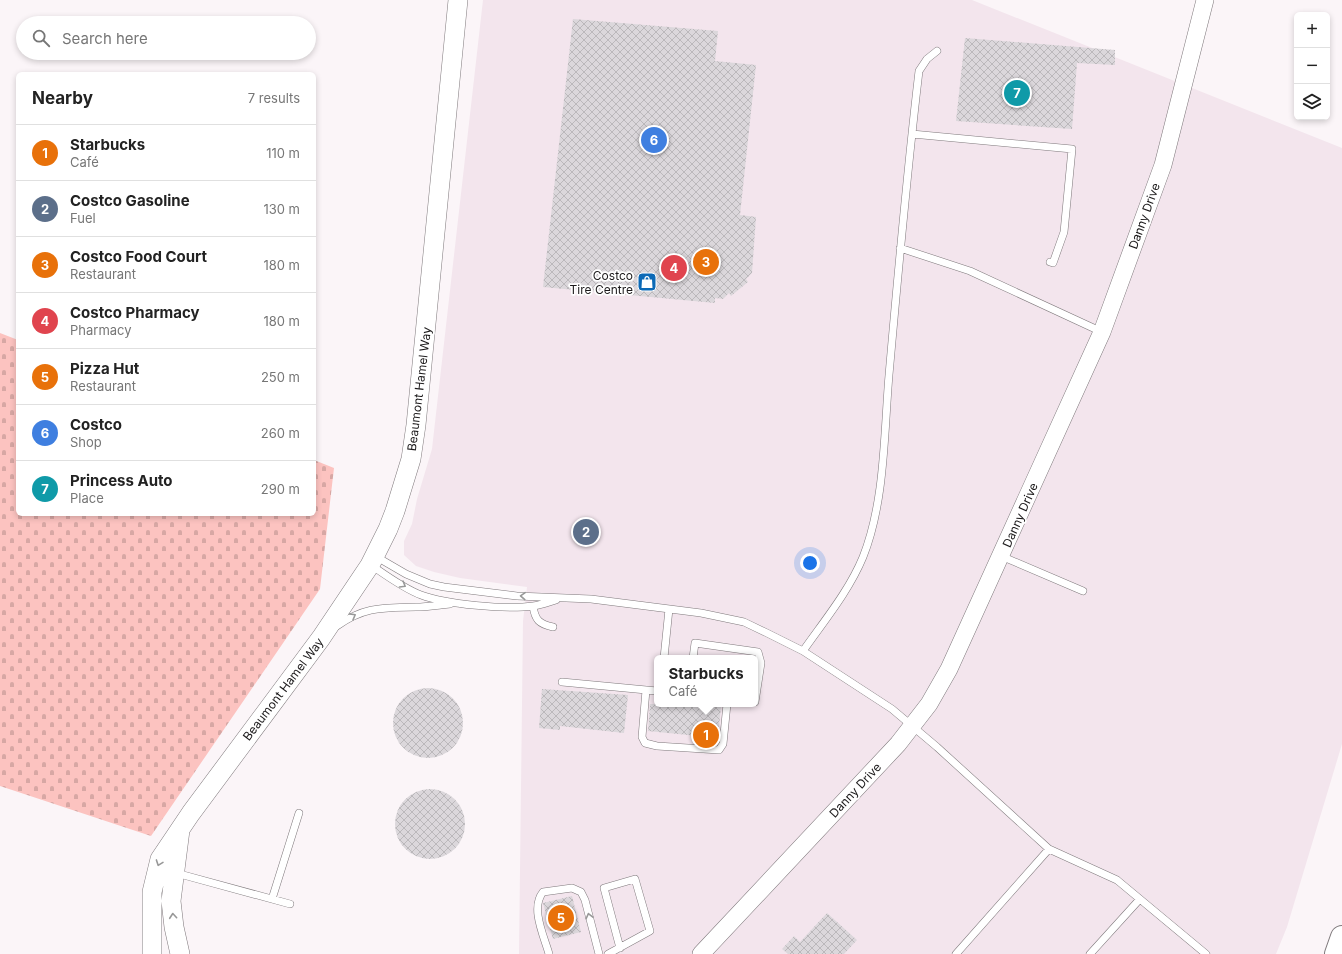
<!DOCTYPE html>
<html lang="en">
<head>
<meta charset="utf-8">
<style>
  body { margin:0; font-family:Inter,sans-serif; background:#f6f6f6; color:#222 }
  .controls { position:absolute; right:12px; top:12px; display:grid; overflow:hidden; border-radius:6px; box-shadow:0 2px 6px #0003 }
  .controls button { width:36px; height:36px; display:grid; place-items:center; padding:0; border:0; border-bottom:1px solid #e0e0e0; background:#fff; color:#222; font:20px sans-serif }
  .you { position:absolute; left:810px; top:563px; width:14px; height:14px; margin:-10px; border:3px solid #fff; border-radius:50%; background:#1a73e8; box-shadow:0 0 0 6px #1a73e833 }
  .badge { display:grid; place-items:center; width:26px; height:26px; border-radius:50%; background:#0b69b6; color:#fff; font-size:13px; font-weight:700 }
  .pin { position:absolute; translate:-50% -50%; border:2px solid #fff; box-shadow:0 1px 4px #0006 }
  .popup { position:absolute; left:654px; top:655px; width:104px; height:52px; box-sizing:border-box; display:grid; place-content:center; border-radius:6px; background:#fff; filter:drop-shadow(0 1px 3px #0005); font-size:13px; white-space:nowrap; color:#767676 }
  .popup b { font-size:15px; color:#222 }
  .popup::after { content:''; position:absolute; left:50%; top:100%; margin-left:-8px; border:8px solid transparent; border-top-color:#fff }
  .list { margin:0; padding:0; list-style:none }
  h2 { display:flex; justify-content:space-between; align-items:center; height:52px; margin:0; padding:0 16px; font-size:17px }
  h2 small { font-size:13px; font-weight:400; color:#767676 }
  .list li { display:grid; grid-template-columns:26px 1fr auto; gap:12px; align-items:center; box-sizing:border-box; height:56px; padding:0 16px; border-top:1px solid #e0e0e0 }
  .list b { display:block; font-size:15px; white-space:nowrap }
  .list p { margin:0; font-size:13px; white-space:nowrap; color:#767676 }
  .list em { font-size:13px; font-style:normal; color:#767676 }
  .icon { flex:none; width:22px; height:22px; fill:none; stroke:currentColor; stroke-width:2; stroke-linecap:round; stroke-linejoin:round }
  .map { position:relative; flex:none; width:1342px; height:954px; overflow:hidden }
  .search { position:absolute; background:#fff; box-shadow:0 2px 6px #0003; left:16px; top:16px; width:300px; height:44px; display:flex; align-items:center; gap:10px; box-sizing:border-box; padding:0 14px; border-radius:22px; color:#767676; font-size:15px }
  .panel { position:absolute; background:#fff; box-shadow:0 2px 6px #0003; left:16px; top:72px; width:300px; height:444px; border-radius:6px }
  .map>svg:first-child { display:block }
</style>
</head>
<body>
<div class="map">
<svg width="1342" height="954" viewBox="0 0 1342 954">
  <defs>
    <pattern id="cemetery-stones" width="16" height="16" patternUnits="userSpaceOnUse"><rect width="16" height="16" fill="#fcc3c0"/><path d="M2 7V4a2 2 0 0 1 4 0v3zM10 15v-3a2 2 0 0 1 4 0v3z" fill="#d7a7a4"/></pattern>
    <pattern id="building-cross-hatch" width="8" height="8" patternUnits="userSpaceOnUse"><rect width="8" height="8" fill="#dbd7db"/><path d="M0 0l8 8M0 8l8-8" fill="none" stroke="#bbb8bb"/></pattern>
  </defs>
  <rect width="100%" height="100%" fill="#fbf5f8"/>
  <path fill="#f3e5ed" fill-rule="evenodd" d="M483,0H972L1342,148V744L1287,927L1276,954H519L523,621L527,587L460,578L434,572L416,566L404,555V541L412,524L417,499L432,449ZM657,658H755V704H657Z"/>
  <path fill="url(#cemetery-stones)" d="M0,333L18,340V514H314V460L334,468L320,589L151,836L0,786Z"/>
  <path fill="url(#building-cross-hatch)" d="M573,19L718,31L715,61L756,65L740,215L756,217L752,273L746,279L748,282L731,296L729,293L723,299L715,298V303L543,287Z
    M965,38L1115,50V65L1077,63L1072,129L956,121Z
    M393 723a35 35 0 1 1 70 0a35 35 0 1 1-70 0Z
    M542,689L628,695L624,733L560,726V730L539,728Z
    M650,704H701L721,706L718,738L648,731Z
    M395 824a35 35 0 1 1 70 0a35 35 0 1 1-70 0Z
    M572,896L581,932L553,939L543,903Z
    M827,913L857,940L844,954H788L782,949L794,936L800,942Z"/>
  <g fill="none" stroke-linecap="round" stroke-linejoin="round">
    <g stroke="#7f797c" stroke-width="8">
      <path id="service" d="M912,134L1072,149L1064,232L1053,263L1050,262
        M900,248L970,271L1102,332
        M375,556L406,574L430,584L444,587L517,596L591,599L701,613L744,622L767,633L803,651L892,709L937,747L1049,849L1117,880L1206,954
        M1001,556L1083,591
        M371,565C387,576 403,588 421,595C445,604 506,610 533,606C541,605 549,602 556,600
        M533,606C535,620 539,624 553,627
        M337,626C365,606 384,608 416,607C427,607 439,605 450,604
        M803,651C824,621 849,591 863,557C885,502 884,433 889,375C898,273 907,172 919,71L927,59L937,51
        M664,658L669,609
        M693,658L695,643L758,652L761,663L755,702
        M562,682L657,691
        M646,690L642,737L645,743L657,746L719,750L723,744L727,704
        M176,873L290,904
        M272,899L299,813
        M549,954C544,936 530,908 543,892L572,888L581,892L585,900L599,954
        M608,954L650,931L635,879L604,888L620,948
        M956,954L1049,849
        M1090,954L1139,900"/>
    </g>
    <g stroke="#7f797c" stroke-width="18">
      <path id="tertiary" d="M701,954L898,744L929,704L949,669L1102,332L1163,165L1205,0"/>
    </g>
    <g stroke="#7f797c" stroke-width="20">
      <path id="secondary" d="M152,954V892L160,859L191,813L321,638L370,565L388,529L395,511L411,459L416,425L458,0
        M180,954L174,927L171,901L180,830"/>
    </g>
    <g stroke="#7f797c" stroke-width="24">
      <path id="motorway" d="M1336,954L1342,937"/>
    </g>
    <use href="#service" stroke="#fff" stroke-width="7"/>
    <use href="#tertiary" stroke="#fff" stroke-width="17"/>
    <use href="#secondary" stroke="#fff" stroke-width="19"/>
    <use href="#motorway" stroke="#fff" stroke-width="22"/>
  </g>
  <defs><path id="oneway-chevron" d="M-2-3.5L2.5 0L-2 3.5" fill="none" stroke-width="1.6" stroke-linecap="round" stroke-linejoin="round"/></defs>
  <g stroke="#989898">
    <use href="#oneway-chevron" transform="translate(403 585) rotate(30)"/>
    <use href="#oneway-chevron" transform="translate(523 596) rotate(-177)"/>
    <use href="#oneway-chevron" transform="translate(353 616) rotate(-29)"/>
    <use href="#oneway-chevron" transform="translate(159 863) rotate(110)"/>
    <use href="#oneway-chevron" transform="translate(173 916) rotate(-95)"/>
    <use href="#oneway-chevron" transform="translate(589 916) rotate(-104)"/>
  </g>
  <defs>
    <g id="shop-square" transform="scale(1)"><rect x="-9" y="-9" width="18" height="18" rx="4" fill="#0b69b6" stroke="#fff"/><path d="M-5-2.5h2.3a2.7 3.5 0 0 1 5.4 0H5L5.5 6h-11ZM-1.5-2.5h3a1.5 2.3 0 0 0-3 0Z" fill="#fff"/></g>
  </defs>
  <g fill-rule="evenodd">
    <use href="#shop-square" x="647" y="282"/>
  </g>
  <g text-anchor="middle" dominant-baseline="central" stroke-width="3.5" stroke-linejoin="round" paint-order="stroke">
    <g font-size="12" fill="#1b191a" stroke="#fff">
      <text transform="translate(1144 216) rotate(-70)">Danny Drive</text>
      <text transform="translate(419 389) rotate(-83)">Beaumont Hamel Way</text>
      <text transform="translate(1020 515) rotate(-66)">Danny Drive</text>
      <text transform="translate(283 689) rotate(-53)">Beaumont Hamel Way</text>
      <text transform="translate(855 790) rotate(-47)">Danny Drive</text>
    </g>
    <g font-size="12" fill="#1b191a" stroke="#fff" text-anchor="end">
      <text x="633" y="275">Costco<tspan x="633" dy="14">Tire Centre</tspan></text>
    </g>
  </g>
</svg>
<div class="controls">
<button>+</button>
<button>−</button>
<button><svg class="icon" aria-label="layers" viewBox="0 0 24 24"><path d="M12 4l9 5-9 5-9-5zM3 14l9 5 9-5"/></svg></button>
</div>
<div class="you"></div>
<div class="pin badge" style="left:706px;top:735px;background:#e8710a">1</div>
<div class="popup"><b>Starbucks</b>Café</div>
<div class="pin badge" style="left:586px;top:532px;background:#5c6f8a">2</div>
<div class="pin badge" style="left:706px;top:262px;background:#e8710a">3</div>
<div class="pin badge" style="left:674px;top:268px;background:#e0444e">4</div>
<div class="pin badge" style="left:561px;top:918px;background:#e8710a">5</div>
<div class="pin badge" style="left:654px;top:140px;background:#3f7fe0">6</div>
<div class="pin badge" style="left:1017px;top:93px;background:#0f9aa8">7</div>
<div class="search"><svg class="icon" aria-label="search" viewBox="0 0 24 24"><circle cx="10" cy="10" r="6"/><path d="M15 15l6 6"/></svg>Search here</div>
<section class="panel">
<h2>Nearby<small>7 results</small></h2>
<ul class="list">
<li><span class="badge" style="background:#e8710a">1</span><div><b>Starbucks</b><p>Café</p></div><em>110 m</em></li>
<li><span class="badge" style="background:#5c6f8a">2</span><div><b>Costco Gasoline</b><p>Fuel</p></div><em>130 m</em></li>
<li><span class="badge" style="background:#e8710a">3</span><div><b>Costco Food Court</b><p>Restaurant</p></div><em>180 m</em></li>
<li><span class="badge" style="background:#e0444e">4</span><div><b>Costco Pharmacy</b><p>Pharmacy</p></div><em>180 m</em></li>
<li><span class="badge" style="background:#e8710a">5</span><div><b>Pizza Hut</b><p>Restaurant</p></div><em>250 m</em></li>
<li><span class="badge" style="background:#3f7fe0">6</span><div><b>Costco</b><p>Shop</p></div><em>260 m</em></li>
<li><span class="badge" style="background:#0f9aa8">7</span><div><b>Princess Auto</b><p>Place</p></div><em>290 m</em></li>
</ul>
</section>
</div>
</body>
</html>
